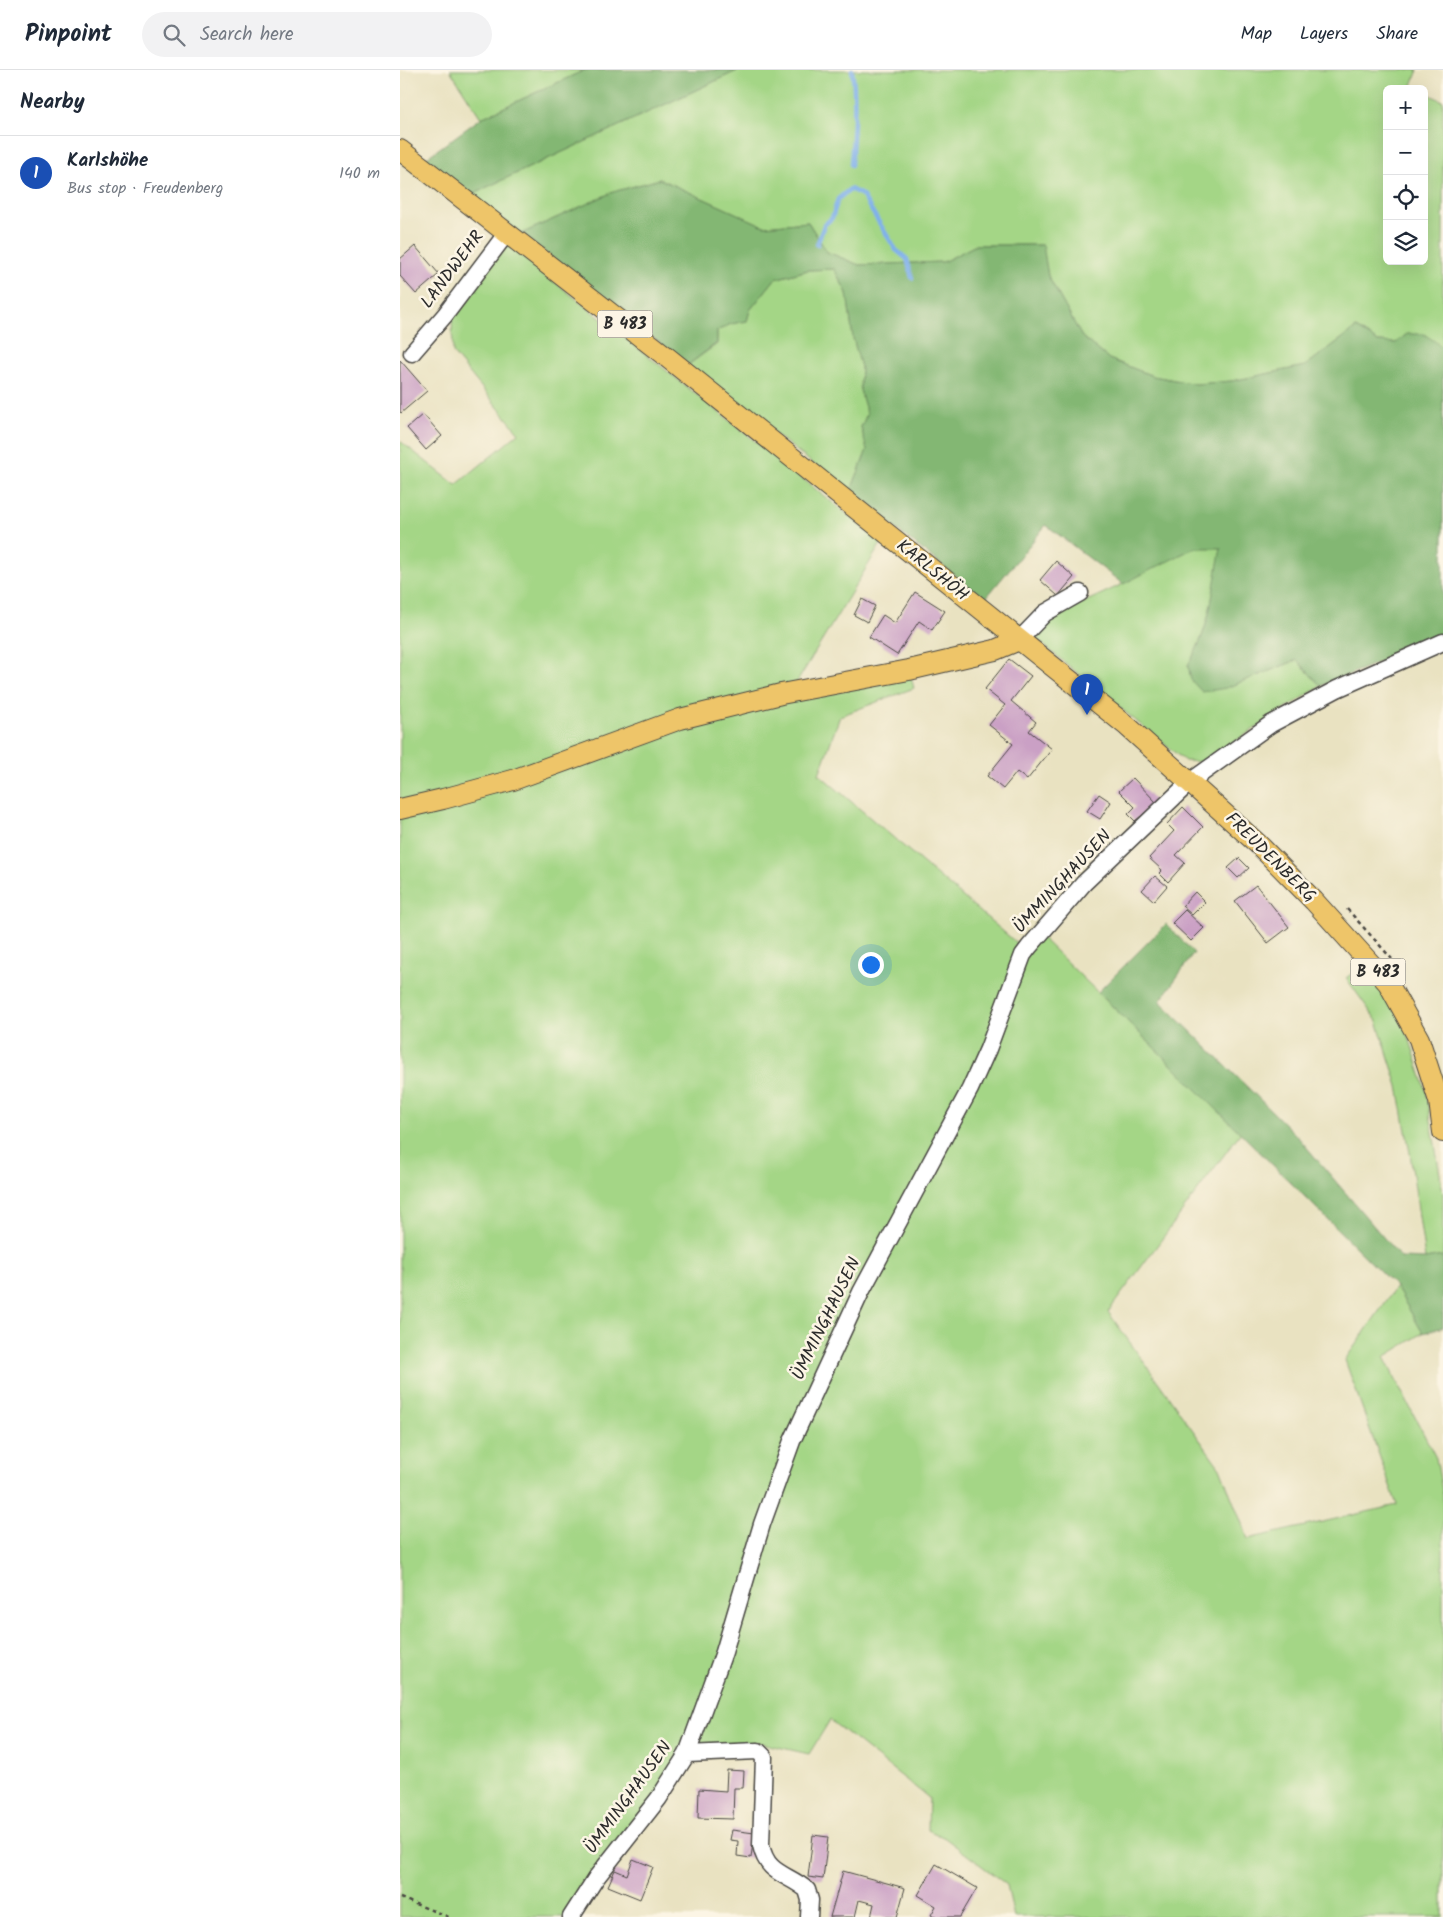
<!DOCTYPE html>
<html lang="en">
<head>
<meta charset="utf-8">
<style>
  body { margin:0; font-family:Kalam,sans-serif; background:#f2f2f3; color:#1f2937 }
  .controls { position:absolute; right:15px; top:15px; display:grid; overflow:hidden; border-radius:8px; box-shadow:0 5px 20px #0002 }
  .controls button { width:45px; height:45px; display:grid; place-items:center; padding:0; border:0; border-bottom:1px solid #e0e1e3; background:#fff; color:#1f2937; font:25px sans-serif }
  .you { position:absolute; left:470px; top:894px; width:18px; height:18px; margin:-12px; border:4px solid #fff; border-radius:50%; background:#1a73e8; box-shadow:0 0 0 8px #1a73e833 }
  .badge { display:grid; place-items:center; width:32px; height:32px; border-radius:50%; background:#0f766e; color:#fff; font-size:16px; font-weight:700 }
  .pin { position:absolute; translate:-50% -41px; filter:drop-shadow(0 1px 2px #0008) }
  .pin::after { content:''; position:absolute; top:26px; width:18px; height:15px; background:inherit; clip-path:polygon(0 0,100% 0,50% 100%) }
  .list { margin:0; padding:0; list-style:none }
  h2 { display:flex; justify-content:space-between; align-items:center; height:65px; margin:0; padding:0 20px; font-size:21px }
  h2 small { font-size:16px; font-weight:400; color:#747a83 }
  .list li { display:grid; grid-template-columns:32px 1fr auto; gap:15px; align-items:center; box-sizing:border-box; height:75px; padding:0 20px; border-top:1px solid #e0e1e3 }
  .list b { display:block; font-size:19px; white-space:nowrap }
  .list p { margin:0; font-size:16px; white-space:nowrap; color:#747a83 }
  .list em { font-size:16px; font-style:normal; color:#747a83 }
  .icon { flex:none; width:28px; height:28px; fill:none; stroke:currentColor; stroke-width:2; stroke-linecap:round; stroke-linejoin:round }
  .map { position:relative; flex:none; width:1043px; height:1847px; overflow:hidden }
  header { display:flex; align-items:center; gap:30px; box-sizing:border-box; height:70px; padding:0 25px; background:#fff; border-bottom:1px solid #e0e1e3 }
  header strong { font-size:24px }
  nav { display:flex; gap:28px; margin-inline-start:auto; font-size:18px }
  .search { width:350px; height:45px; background:#f2f2f3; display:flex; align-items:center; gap:12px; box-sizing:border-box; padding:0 18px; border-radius:28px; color:#747a83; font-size:19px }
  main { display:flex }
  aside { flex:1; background:#fff }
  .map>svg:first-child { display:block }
</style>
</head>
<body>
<header>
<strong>Pinpoint</strong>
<div class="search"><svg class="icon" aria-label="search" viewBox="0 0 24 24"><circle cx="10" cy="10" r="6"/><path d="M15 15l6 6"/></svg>Search here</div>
<nav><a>Map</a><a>Layers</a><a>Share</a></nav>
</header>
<main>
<aside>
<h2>Nearby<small></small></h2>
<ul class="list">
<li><span class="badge" style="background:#1a4fb4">1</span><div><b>Karlshöhe</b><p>Bus stop · Freudenberg</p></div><em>140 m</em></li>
</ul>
</aside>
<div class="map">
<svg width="1043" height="1847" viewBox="0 0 1043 1847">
  <rect width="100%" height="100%" fill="#fcf5e5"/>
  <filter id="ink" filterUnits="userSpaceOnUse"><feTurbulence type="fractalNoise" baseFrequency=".02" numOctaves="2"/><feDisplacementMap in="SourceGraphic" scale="10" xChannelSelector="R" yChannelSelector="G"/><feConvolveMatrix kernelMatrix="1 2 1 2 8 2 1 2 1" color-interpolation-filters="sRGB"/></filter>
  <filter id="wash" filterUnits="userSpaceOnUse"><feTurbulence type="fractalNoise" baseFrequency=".0096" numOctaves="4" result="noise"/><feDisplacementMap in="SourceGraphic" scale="20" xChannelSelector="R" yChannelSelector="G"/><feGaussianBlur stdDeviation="1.12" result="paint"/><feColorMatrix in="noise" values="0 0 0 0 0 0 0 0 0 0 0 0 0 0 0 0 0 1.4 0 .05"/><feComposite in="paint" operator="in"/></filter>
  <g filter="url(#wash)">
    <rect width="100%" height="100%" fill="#e9e2c1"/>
    <path fill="#a4d686" stroke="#688058" d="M50,0H185L81,48Z
      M339,0H1018L1012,15L1018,19H987V191H1024V22L1043,31V277L1007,264L996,273L978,272L956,258L905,296L832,311L796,314L753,306L709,289L682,267L648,206L642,175H576L543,192L459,195L427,182L408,152L364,156L260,109L213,122L121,164L70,125Z
      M107,174L482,472L394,617L112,707L0,735V371L56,415L119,363L53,283L52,245Z
      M434,199L447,223L453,268L461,297L460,320L467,344L461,357L467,380L450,423L288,295L317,274V261L331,254L347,251L350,240L375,209L408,200Z
      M822,477C812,521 812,556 788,595L857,606L897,590L921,616L803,692L785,691L636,569L642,556L661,543L723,514L762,493L794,478Z
      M509,600L514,618L440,646L419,704L619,875L642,868L841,1062L708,1242L820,1398L848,1469L997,1435L945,1290L996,1217L1023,1263L984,1287L1036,1388L1043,1425V1847H614L607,1815L545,1768L528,1760L529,1728L430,1650L409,1684L356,1672L292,1679L171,1847H0V739L188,681Z
      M964,894L1005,955L1026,1020L1043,1123V1186L1025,1189L1010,1083L998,1016L977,951L946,908Z"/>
    <path fill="#83b773" stroke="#57714f" d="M185,0H339L70,125L26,88L81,48Z
      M260,109L364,156L408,152L427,182L459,195L543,192L576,175H643L648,206L682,267L709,289L753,306L796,314L832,311L905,296L956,258L978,272L996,273L1007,264H1024L1043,277V566L921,616L897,590L826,618L802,622L791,610L788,595C812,556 812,521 821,478H794L723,514L646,455L585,529L450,423L467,380L461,357L467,344L460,320L461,297L453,268L447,223L434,199L408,200L375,209L350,240L347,251L331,254L317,261V273L288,295L121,164L213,122Z
      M766,854L794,883L760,931L897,1066L1001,1188L1025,1189L1043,1186V1257L1023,1263L996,1217L698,922Z"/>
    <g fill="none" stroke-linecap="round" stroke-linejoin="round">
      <path stroke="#80b1eb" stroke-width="4.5" d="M451,95C453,64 457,32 452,0
        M417,175L424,155L432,148L438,129L450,119L462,125L496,180L507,189L512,208"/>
    </g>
    <g id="blocks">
      <path fill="#caa0c5" d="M15,176L39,204L16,224L0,206V189Z
        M0,290L27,321L1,343L0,342Z
        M23,344L42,366L26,380L7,358Z
        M656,491L674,507L658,526L640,510Z
        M515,522L545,541L532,560L519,551L497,585L469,567L483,545L495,553Z
        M462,529L475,536L467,552L454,545Z
        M609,589L631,606L611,631L636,652L629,661L652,679L627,710L617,702L603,719L587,706L613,674L589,655L605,635L585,619Z
        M733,708L757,733L735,751L728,744L735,737L719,721Z
        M699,724L711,732L700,749L687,741Z
        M783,737L803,757L776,785L785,793L768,812L759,803L762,800L749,788L774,761L767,754Z
        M839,788L849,798L838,808L828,798Z
        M755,806L767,816L754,831L742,820Z
        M856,815L889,857L868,873L835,831Z
        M795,822L805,832L792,845L782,836Z
        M785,840L804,858L791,871L772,853Z
        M327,1700L344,1701L343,1718H334L333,1749L298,1748L299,1719L326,1721Z
        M332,1760L354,1763L351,1788L337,1786L338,1771L330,1770Z
        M413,1765L428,1767L423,1809L408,1807Z
        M233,1789L253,1797L240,1829L208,1816L215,1800L227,1805Z
        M536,1794L577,1818L560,1847H534L531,1845L536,1836L518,1825Z
        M443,1801L505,1818L497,1847H471L474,1834L459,1830L455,1847H430Z"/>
    </g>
  </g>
  <g filter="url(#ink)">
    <use href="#blocks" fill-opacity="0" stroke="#484642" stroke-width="1"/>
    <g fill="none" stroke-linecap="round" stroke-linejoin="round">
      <g stroke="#484642" stroke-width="19">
        <path id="minor" d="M12,283L45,245L106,164
          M619,570L645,543L680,523
          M287,1684L358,1681L364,1687L361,1775C367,1805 387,1803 407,1820L410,1830L409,1847
          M171,1847L196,1808L259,1728L287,1684L324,1582L362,1454L392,1371L461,1222L570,1019L588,979L623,885L629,877L684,813L791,711L871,654L937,619L1043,572"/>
      </g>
      <g stroke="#484642" stroke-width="22">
        <path id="major" d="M0,80L263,284L727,656L858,774L914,831L988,913L1019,969L1039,1031L1043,1062
          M0,739L43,729L113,710L280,649L381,624L509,600L595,580L619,570"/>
      </g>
      <path stroke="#484642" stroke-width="2.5" stroke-dasharray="4 4" stroke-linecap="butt" d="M947,839L992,889
        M0,1828L49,1847"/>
      <use href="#minor" stroke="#fff" stroke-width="16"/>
      <use href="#major" stroke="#eec569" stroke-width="20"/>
    </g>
  </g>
  <g text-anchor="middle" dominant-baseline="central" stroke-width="5" stroke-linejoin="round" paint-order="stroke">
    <g fill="#fcf5e5" stroke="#6a6863" stroke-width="1">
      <rect x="197.5" y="240.5" width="55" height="27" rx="4"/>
      <rect x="950.5" y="888.5" width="55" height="27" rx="4"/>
    </g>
    <g font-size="16" font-weight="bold" fill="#2b2b2b">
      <text x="225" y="254">B 483</text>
      <text x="978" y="902">B 483</text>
    </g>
    <g font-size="18" fill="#2b2b2b" stroke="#fcf5e5">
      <text transform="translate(53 200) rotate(-53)">LANDWEHR</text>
      <text transform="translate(532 501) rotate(39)">KARLSHÖH</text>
      <text transform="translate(870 788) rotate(45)">FREUDENBERG</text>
      <text transform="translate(663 812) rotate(-47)">ÜMMINGHAUSEN</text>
      <text transform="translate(427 1249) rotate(-64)">ÜMMINGHAUSEN</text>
      <text transform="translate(229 1728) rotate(-54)">ÜMMINGHAUSEN</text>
    </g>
  </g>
</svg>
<div class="controls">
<button>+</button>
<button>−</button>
<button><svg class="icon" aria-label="locate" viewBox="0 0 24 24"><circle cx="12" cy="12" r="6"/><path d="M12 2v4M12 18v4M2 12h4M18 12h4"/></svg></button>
<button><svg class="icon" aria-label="layers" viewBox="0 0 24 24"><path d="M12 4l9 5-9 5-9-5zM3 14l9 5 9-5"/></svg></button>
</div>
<div class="you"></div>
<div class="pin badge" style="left:687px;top:645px;background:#1a4fb4">1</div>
</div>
</main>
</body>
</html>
